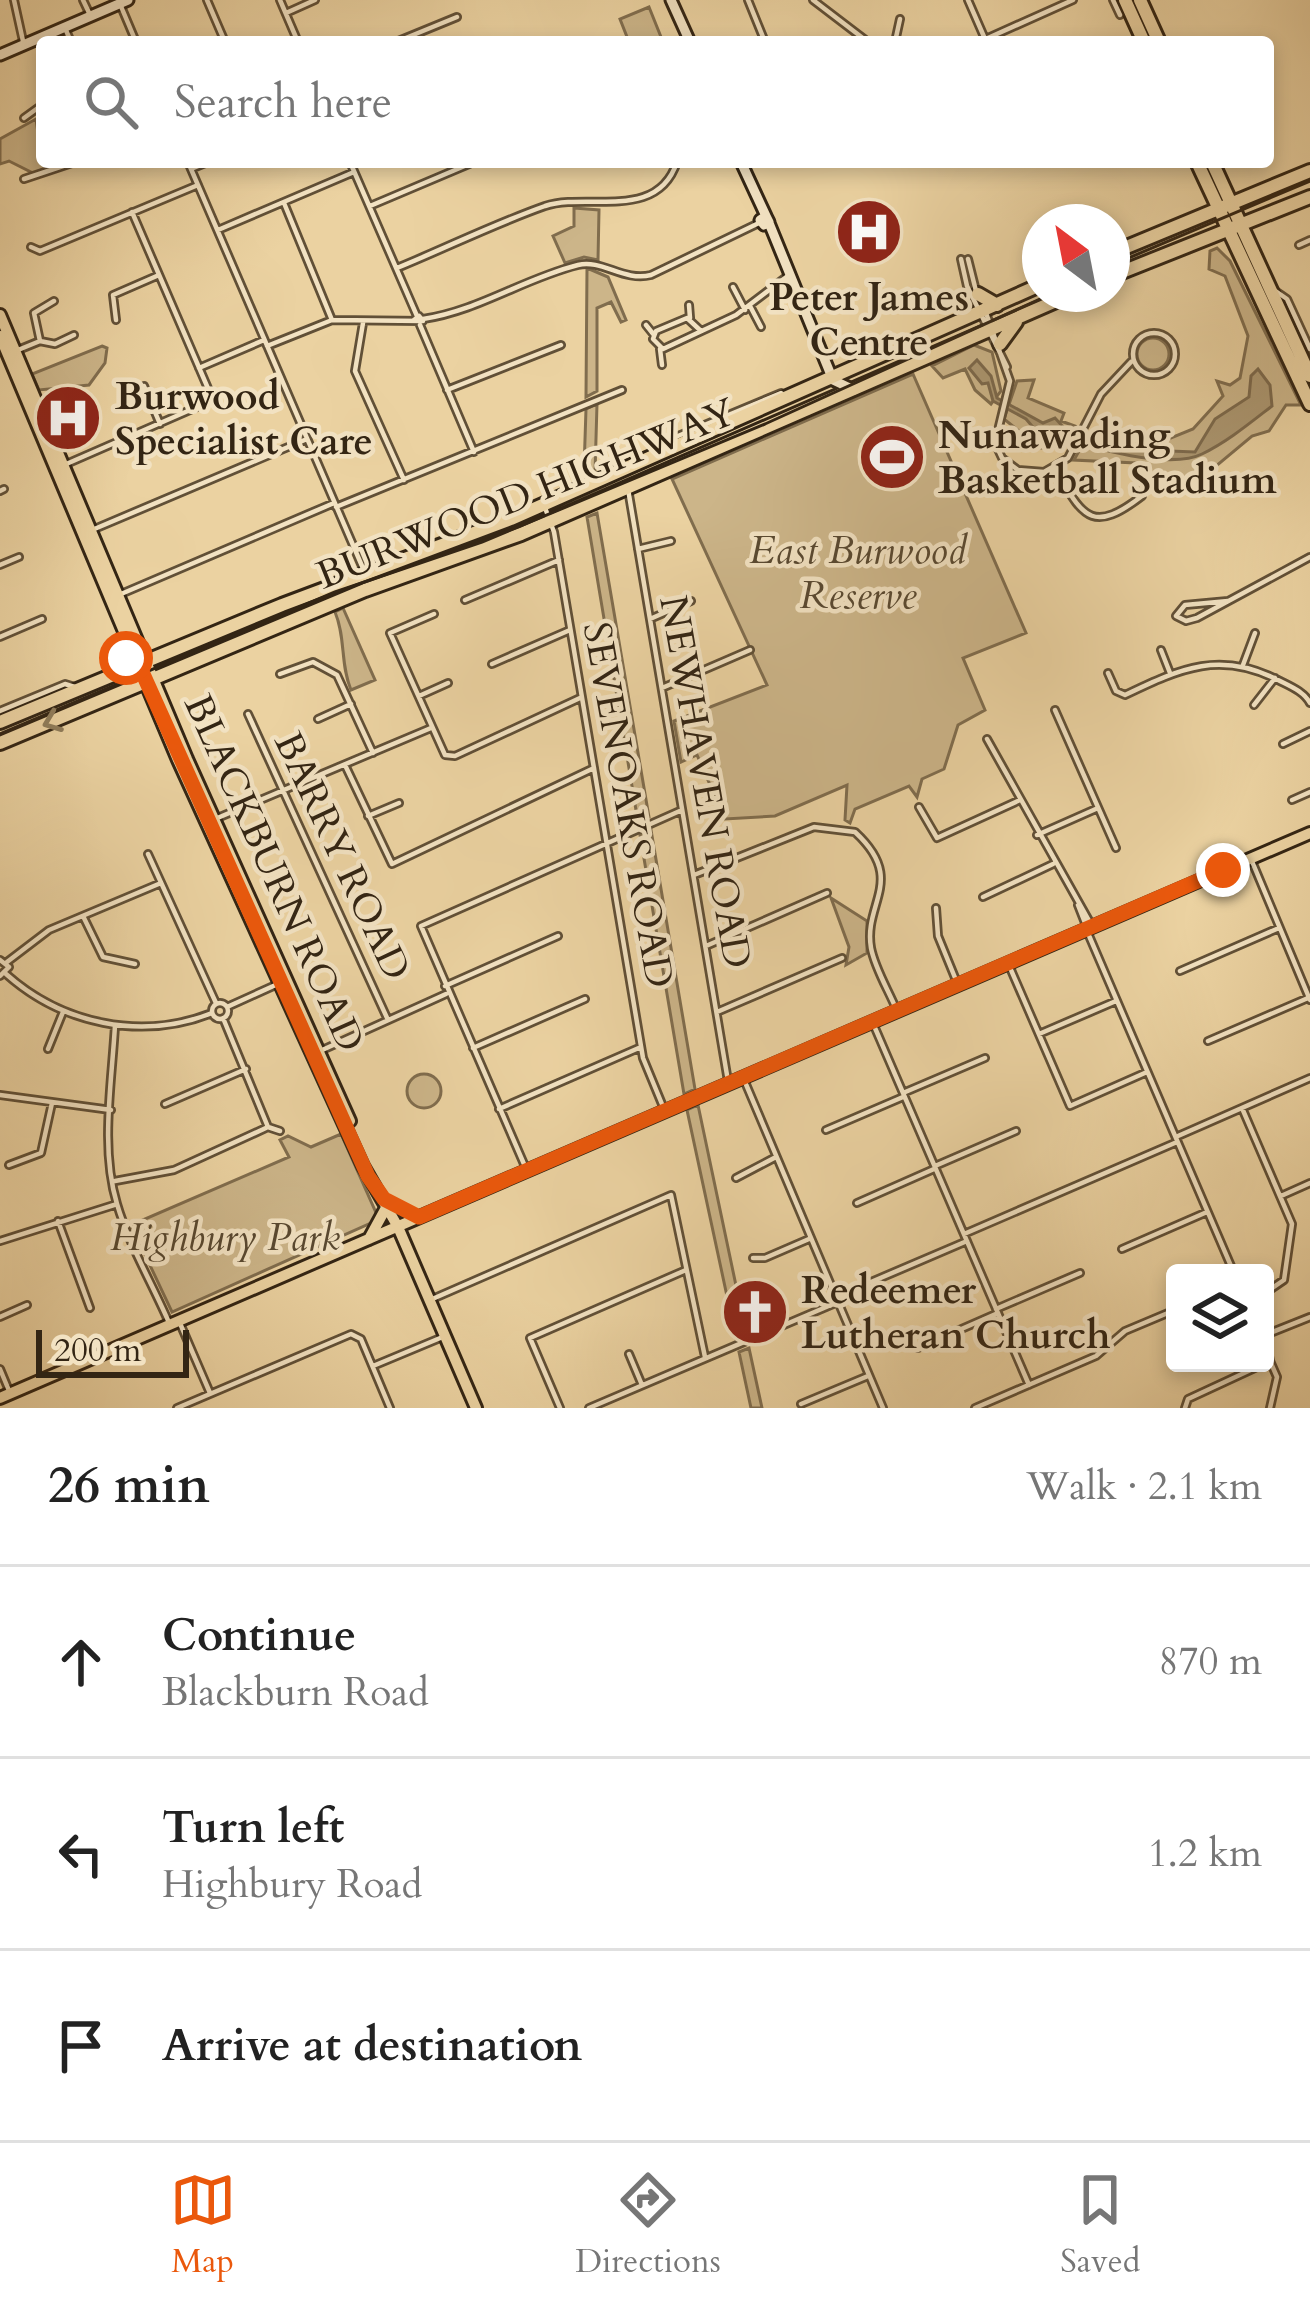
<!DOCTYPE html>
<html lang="en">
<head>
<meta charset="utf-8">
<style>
  body { margin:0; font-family:Cardo,serif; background:#f2f2f2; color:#222 }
  .controls { position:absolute; right:36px; bottom:36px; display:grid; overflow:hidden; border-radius:12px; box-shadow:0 6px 18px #0003 }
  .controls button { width:108px; height:108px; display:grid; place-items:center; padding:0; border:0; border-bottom:3px solid #e0e0e0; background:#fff; color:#222; font:60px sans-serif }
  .compass { position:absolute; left:1022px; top:204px; width:108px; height:108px; border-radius:50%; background:#fff; box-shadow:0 6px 18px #0003; rotate:328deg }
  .scale { position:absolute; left:36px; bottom:30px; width:153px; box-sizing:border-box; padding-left:12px; border:6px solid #332514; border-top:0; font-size:33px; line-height:42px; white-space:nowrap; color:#332514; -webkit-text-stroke:9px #f2e2c2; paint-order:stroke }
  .stop { position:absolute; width:36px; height:36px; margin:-27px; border:9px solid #ea580c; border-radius:50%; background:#fff }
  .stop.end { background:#ea580c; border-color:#fff; box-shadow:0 3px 12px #0008 }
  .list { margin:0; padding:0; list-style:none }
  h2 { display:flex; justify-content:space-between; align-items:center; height:156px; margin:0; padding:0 48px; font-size:51px }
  h2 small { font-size:39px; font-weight:400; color:#767676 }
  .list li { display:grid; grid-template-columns:78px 1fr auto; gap:36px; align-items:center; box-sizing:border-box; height:192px; padding:0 48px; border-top:3px solid #e0e0e0 }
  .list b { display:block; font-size:45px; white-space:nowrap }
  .list p { margin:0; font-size:39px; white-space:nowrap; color:#767676 }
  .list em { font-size:39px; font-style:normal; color:#767676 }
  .icon { flex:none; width:66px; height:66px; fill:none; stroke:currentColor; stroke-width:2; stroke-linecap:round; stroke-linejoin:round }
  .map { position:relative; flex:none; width:1310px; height:1408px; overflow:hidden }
  .search { position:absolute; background:#fff; box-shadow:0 6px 18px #0003; left:36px; right:36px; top:36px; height:132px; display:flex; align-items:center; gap:30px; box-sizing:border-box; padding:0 42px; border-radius:12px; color:#767676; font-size:45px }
  .sheet { height:732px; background:#fff }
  nav { display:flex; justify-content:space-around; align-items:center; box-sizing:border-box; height:168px; border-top:3px solid #e0e0e0; background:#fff; font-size:33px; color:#767676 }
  nav a { display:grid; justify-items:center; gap:6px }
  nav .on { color:#ea580c }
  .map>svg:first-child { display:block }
</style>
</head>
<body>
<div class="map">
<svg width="1310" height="1408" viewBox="0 0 1310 1408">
  <rect width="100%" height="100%" fill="#ebd2a1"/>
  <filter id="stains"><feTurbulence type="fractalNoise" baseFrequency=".00167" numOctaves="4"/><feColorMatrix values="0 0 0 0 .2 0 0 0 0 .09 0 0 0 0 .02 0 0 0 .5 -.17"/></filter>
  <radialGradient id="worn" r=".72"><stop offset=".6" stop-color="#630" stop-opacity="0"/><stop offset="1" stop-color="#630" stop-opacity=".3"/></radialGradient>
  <path fill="#ccb589" stroke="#806d4e" stroke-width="3" d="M649,7L663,42H629L620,19Z
    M36,119L42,162L57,164L35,174L9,161L0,164V139Z
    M574,208L599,210L598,260L584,257L565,263L553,236L574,226Z
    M1217,248L1230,261L1301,405H1286L1269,431L1252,436L1209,472L1147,490L1141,487L1136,463L1074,460L1088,435L1119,446L1156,435L1171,438L1193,429L1223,396L1217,381L1230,385L1240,378L1248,336L1225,276L1209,269L1210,251Z
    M587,268L608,277L626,320L621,322L611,302L597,308V391L586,397Z
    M1137 354a16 16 0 1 1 32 0a16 16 0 1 1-32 0Z
    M974,345L992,352L1001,391L991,404L975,390L965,369L943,378L932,366Z
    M102,346L107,348L105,363L89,385L39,390L32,374Z
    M913,374L1026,633L963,658L985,710L958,725L944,769L922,779L917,797L909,786L855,809L850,823L845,820L847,785L775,816L725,819L697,755L681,762L674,721L767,685L672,479Z
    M1034,380L1028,398L1064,413L1061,421L1075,426L1061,448H1040L1004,419L1017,381Z
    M597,404L595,473L584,470L586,409Z
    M597,513L649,817L638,822L587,517Z
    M343,608L375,680L351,690C340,664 346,638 335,612Z
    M651,830L695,1089L684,1094L640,835Z
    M831,898L867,921V953L846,965L849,947Z
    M407 1091a17 17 0 1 1 34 0a17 17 0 1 1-34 0Z
    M698,1105L746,1333L736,1338L687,1110Z
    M341,1134L377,1215L373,1222L172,1312L131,1225L289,1157L280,1140L288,1136L311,1147Z
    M749,1348L762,1408H751L739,1352Z"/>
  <path fill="#ac9771" stroke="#7c694c" stroke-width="3" d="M977,360L991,376L997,398L1043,423L1055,418L1076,441L1093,448L1195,452L1215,419L1249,397L1251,376L1258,369L1270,385L1272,406C1250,423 1227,442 1202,454C1172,469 1089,451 1060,432L1043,439L1026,419L993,401L988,383L982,384L969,368Z"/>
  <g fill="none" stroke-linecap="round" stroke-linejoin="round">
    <g stroke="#615037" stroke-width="10">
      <path id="minor" d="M14,0L23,41
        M83,0L91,17
        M207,0L225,42
        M280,0L298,42
        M748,0L765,42
        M813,0L868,42
        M968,0L985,39
        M1113,0L1120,15
        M120,4L136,42
        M286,13L315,0
        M65,28L71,42
        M396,42L457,17
        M895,42L900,19
        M979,42L1073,0
        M24,118L42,105
        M188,162L365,573
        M350,162L417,316
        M191,169L208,162
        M24,179L75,162
        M284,203L332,320
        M370,206L474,162
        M218,230L354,172
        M1299,245L1310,240
        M31,247L40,251L198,185
        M961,259L967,286L1007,367
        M968,259L976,291
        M397,268C446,248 494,224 545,206C588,192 657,222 677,162
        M733,287L745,310
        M1274,290L1287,299L1310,349
        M54,301L34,313L40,341L55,344L74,335
        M689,305L690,318
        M750,306L761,327
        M986,313L1010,381L995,443L1002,458L1018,470L1044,472L1068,458L1101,394L1131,362
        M423,319C478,311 525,278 578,265C602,259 624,282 651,275L761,222
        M116,320L113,295L159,275
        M363,323L355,371L404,480
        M420,325L474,452
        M646,325L654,335
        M701,331L687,318L656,331L653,339L663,349L736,315L789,275
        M1133 354a21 21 0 1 1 42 0a21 21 0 1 1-42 0Z
        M267,346L332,320L423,321L419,316L414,320
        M660,349L662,365
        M18,350L40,341
        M199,368L264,340
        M144,386L160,424
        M447,390L561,345
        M651,453L654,446L781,393L785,396
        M64,465L213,400L132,212
        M1054,468C1083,515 1090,536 1142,496
        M628,489L728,1081
        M0,491L4,489
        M565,491L592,478
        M544,505L554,532L643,1058L664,1109
        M336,507L622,390
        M92,530L307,439
        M638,549L671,541
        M0,565L19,557
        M121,594L334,503
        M465,600L559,560
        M1228,601L1185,605L1176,616L1186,621L1197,618L1310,557
        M434,614L390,633L445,755L455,756L580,698
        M650,619L691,601
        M0,637L42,619
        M1161,650L1170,673
        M492,664L570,630
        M1243,665L1255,633
        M1108,673L1116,691L1125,695C1181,668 1221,650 1280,681C1292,687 1304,692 1310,703
        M280,674L313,662L337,675L373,753
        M662,688L750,650
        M419,696L448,683
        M1254,705L1275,678
        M1055,710L1116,848
        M0,711L65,684L78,688
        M248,714L388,1020
        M318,719L351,704
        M987,739L1092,926
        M1283,744L1310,731
        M345,765L392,864L594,768
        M1292,800L1310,792
        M919,807L937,838L1020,800
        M368,816L399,803
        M215,819L431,728
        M1037,835L1098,808
        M148,854L216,1003
        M1251,859L1310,1000
        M694,875L814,827L855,832C907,880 863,903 871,948C875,969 889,991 897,1011
        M983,897L1053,864
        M1078,905L1087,928
        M936,908L938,936L958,985
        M83,916L103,957L135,964
        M1087,931L1234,1273
        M706,946L827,893
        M0,960L9,967L0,976
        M7,962L49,930L161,883
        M1008,963L1070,1106L1147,1072
        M1180,971L1279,928
        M6,974C62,1024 141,1041 212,1013
        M445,986L558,936
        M212 1011a8 8 0 1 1 16 0a8 8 0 1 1-16 0Z
        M227,1007L280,983
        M717,1012L842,958
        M872,1021L1029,1385
        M115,1025C112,1082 100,1148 117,1204C129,1245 153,1285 170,1325
        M1039,1034L1116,1001
        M1208,1041L1308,998
        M473,1048L585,999
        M48,1049L63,1012
        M320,1051L446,994
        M745,1082L883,1408
        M903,1093L985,1058
        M0,1095L111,1110
        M165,1104L246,1069
        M1242,1108L1292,1224L1284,1280L1265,1293
        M499,1109L641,1047
        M268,1127L280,1131
        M826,1130L903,1097
        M1178,1136L1310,1078
        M9,1165L41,1153L52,1103
        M935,1166L1016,1131
        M527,1171L421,926L682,810
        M736,1178L776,1157
        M115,1181L174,1170L268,1127L223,1018
        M1281,1196L1310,1183
        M857,1203L934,1169
        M58,1221L90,1308
        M964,1234L1177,1142
        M0,1241L114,1205
        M1122,1249L1207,1212
        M753,1258H765L809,1239
        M836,1297L967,1241
        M430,1300L671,1195L705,1357
        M996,1309L1080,1273
        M0,1317L27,1305
        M179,1321L210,1393
        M1265,1335L1310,1317
        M918,1348L998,1313
        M629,1354L642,1385
        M1270,1361L1277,1377L1270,1408
        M373,1366L445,1336
        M0,1369L10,1393
        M801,1404L868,1376
        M177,1408L351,1334L361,1339L390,1408
        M560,1408L530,1338L686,1270
        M589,1408L838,1302
        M975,1408L1096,1356L1125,1331L1175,1310
        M1185,1408L1188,1399L1270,1361L1265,1336"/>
    </g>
    <g stroke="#332514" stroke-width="15">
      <path id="secondary" d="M671,0L690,42
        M0,55L128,0
        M741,162L766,216
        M766,216L769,222L764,225L760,220Z
        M769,223L833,380L854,390"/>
    </g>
    <g stroke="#332514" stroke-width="16">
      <path id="primary" d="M0,315L187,759L350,1121
        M0,336L178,760L363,1166L398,1227L476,1408
        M369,1239L387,1206
        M0,1398L1310,833"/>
    </g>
    <g stroke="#332514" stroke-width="18">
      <path id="trunk" d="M1125,0L1144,42
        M1140,0L1159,42
        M1197,162L1310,404
        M1212,162L1310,376
        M1112,253L1310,171
        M1112,276L1310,197
        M978,294L997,305
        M1000,344L1016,322
        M0,722L282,605L511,519L1040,285
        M0,743L365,590L521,534L1072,294"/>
    </g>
    <use href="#minor" stroke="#f2e2c2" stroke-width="4.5"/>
    <use href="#secondary" stroke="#f2e2c2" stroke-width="9"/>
    <use href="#primary" stroke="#ebd2a1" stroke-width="10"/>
    <use href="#trunk" stroke="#ebd2a1" stroke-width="12"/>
    <path stroke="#332514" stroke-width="3" d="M1112,265L1310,181
      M0,734L335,592L482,542L765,424L1051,294"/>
  </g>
  <defs><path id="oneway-chevron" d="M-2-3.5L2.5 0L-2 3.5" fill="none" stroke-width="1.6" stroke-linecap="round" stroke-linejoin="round" transform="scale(3)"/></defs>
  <use stroke="#8f7c5a" href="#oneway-chevron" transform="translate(52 722) rotate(159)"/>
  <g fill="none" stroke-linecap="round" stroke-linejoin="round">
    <path stroke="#ea580c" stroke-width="15" d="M126,658L130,645L368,1176L384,1199L419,1217L1223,870"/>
  </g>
  <defs>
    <g id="hospital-disc" transform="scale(3.45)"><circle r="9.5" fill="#8f2418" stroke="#f2e2c2"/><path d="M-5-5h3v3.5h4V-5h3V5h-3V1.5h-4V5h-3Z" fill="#fff"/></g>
    <g id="stadium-disc" transform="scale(3.45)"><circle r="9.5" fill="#8f2418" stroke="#f2e2c2"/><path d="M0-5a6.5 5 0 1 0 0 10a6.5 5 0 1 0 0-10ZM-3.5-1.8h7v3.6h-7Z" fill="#fff"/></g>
    <g id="church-disc" transform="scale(3.45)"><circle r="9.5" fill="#8f2418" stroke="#f2e2c2"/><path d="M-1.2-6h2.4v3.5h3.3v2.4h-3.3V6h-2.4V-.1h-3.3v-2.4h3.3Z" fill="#fff"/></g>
  </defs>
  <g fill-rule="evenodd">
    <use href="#hospital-disc" x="869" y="232"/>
    <use href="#hospital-disc" x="68" y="418"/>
    <use href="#stadium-disc" x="892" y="457"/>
    <use href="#church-disc" x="755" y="1312"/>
  </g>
  <g text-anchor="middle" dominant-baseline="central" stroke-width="9" stroke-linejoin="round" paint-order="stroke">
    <g font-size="39" font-weight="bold" fill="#332514" stroke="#f2e2c2" text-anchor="start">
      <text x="869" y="297" text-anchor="middle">Peter James<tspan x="869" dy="45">Centre</tspan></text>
      <text x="115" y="396">Burwood<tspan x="115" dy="45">Specialist Care</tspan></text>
      <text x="938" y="435">Nunawading<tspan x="938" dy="45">Basketball Stadium</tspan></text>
      <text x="801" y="1290">Redeemer<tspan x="801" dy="45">Lutheran Church</tspan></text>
    </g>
    <g font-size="39" fill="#332514" stroke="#f2e2c2">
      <text transform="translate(526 494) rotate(-22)">BURWOOD HIGHWAY</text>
      <text transform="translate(705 782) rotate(80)">NEWHAVEN ROAD</text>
      <text transform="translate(628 805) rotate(80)">SEVENOAKS ROAD</text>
      <text transform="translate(342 856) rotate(65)">BARRY ROAD</text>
      <text transform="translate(274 873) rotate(66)">BLACKBURN ROAD</text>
    </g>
    <g font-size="39" font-style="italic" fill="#594931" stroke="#f2e2c2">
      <text x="858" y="550">East Burwood<tspan x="858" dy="45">Reserve</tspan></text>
      <text x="225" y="1237">Highbury Park</text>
    </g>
  </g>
  <rect width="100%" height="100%" filter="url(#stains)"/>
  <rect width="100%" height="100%" fill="url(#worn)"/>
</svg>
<div class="controls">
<button><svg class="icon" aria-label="layers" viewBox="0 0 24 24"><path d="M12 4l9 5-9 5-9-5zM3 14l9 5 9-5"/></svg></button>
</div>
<svg class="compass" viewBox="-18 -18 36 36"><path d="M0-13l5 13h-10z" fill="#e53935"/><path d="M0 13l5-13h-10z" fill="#767676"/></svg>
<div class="scale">200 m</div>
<div class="stop" style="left:126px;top:658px"></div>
<div class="stop end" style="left:1223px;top:870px"></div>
<div class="search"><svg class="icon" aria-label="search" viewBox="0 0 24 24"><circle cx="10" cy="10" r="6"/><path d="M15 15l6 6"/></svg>Search here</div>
</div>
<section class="sheet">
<h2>26 min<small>Walk · 2.1 km</small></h2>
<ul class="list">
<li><svg class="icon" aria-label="ahead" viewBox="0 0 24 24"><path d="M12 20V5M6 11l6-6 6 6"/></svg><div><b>Continue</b><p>Blackburn Road</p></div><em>870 m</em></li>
<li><svg class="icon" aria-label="left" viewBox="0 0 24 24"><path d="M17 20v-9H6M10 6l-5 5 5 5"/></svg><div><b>Turn left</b><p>Highbury Road</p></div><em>1.2 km</em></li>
<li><svg class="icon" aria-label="arrive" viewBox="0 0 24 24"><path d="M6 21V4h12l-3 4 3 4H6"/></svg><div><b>Arrive at destination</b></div></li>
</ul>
</section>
<nav>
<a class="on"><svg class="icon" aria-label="map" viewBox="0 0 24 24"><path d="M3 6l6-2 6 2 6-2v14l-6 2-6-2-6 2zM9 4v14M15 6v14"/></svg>Map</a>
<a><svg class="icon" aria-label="directions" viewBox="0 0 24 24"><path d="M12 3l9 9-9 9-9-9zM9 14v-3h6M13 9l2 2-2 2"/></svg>Directions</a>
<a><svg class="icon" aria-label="saved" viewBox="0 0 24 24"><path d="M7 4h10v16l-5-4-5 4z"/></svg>Saved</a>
</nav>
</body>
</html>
